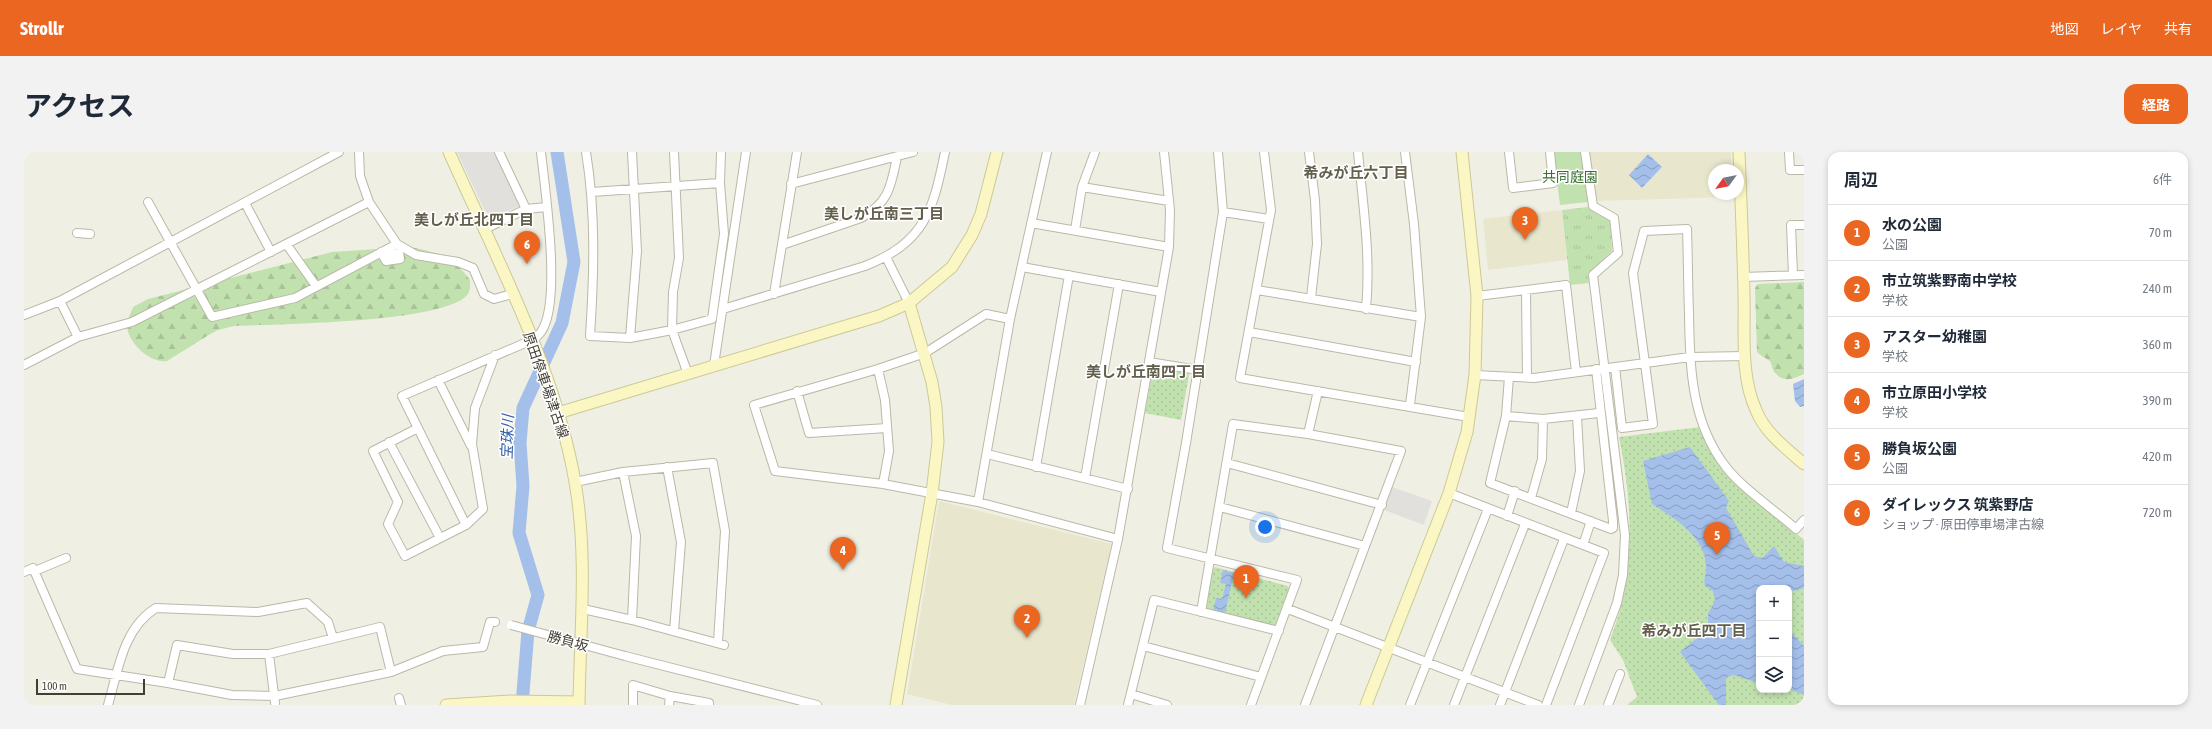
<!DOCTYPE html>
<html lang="ja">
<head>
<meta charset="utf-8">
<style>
  body { margin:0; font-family:"Asap Condensed","Noto Sans JP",sans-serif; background:#f2f2f3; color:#1f2937 }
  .controls { position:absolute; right:12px; bottom:12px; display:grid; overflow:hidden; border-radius:8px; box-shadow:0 2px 6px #0003 }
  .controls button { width:36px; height:36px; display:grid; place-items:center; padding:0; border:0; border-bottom:1px solid #e0e1e3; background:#fff; color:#1f2937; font:20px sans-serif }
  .compass { position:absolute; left:1684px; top:12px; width:36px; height:36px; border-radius:50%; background:#fff; box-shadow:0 2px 6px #0003; rotate:237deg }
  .scale { position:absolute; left:12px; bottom:10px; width:109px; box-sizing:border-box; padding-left:4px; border:2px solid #423f34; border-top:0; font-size:11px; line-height:14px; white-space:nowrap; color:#423f34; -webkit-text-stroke:3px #fff; paint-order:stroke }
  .you { position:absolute; left:1241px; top:375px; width:14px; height:14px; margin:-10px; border:3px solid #fff; border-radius:50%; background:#1a73e8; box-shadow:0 0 0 6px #1a73e833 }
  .badge { display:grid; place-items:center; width:26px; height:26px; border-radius:50%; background:#ea6621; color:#fff; font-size:13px; font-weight:700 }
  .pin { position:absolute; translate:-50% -33px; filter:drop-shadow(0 1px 2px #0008) }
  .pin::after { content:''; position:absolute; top:21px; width:14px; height:12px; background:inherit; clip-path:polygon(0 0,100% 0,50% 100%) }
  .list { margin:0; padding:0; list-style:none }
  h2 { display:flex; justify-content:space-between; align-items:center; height:52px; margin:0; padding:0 16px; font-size:17px }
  h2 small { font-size:13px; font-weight:400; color:#747a83 }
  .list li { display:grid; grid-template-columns:26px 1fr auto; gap:12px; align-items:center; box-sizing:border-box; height:56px; padding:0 16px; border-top:1px solid #e0e1e3 }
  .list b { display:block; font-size:15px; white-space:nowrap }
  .list p { margin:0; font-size:13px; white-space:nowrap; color:#747a83 }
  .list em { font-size:13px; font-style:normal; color:#747a83 }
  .icon { flex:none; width:22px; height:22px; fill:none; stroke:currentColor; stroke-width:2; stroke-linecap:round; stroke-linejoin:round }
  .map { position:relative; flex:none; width:1780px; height:553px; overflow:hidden; border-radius:12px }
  header { display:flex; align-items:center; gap:24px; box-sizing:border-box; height:56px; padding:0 20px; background:#ea6621; color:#fff }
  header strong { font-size:19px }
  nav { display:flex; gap:22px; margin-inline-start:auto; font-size:14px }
  .intro { display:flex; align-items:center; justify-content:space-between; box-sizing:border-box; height:96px; padding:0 24px }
  h1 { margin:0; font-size:28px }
  .button { padding:10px 18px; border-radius:12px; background:#ea6621; color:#fff; font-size:14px; font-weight:700 }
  main { display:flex; gap:24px; padding:0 24px }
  aside { flex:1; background:#fff; border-radius:12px; box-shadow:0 2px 6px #0003 }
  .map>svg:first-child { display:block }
</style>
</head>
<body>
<header>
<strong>Strollr</strong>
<nav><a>地図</a><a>レイヤ</a><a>共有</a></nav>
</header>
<div class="intro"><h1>アクセス</h1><a class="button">経路</a></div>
<main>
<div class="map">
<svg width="1780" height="553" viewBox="0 0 1780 553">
  <defs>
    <pattern id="grass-tufts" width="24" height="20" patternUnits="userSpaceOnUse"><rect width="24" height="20" fill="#c1e2af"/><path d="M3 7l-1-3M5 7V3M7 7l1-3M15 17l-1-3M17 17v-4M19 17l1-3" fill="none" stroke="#a7c397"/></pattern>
    <pattern id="forest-firs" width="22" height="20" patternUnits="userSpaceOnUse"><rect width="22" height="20" fill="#c1e2af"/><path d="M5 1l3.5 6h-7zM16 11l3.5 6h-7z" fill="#a7c397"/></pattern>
    <pattern id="park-dots" width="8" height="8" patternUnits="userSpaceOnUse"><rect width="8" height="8" fill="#c1e2af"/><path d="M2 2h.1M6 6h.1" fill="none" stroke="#a7c397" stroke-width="1.8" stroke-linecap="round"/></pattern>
    <pattern id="water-waves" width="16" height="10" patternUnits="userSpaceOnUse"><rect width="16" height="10" fill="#a3bfea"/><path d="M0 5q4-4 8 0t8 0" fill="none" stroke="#869dbe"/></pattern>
  </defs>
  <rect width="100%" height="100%" fill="#f0efe4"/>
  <path fill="#e9e6ce" d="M1566,0H1707V18H1690V42H1708V45L1572,49Z
    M1538,58L1543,108L1464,118L1459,67Z
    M915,349L1088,392L1050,553H928L883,542Z"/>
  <path fill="url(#grass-tufts)" d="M1564,55L1586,66L1588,99L1564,122L1565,131L1546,133L1538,58Z"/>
  <path fill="url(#forest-firs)" d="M384,95C409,98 432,107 446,128C446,133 447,139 443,143C420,171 252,172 210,174L194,178L183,184L143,209C126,212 103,190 103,173C103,167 107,161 109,155L124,147L308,100Z
    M1780,130V222C1769,227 1761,231 1751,221C1748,218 1748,212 1746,209C1742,206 1737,204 1733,200L1731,136L1734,132Z"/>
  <path fill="url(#park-dots)" fill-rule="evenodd" d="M1131,216L1164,221L1165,223L1157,268L1121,261L1129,217Z
    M1676,275C1698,321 1741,355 1780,388V553H1603L1613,545L1599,508L1586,488C1612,423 1609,353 1595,285ZM1735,436H1765V538H1735Z
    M1191,415L1264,434L1265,437L1252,472L1249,474L1183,458L1181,455L1188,417Z"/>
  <path fill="#c1e2af" d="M1529,0H1557L1564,50L1536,53Z"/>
  <path fill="#e1e0dc" d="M433,0H470L495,54L465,68Z
    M1368,335L1408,349L1400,373L1360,358Z"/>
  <path fill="url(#water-waves)" d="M1624,2L1638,15L1618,36L1605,23Z
    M1780,227V254L1776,255L1771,249L1769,232Z
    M1666,295L1705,349L1702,356L1730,404L1738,406L1750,394L1760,410L1780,414V436L1765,440V436H1735V531L1709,523L1702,526V553H1695L1656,500L1679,481L1684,472V462L1691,448L1689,439L1681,434C1679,426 1683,421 1682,413C1681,385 1649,365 1628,352L1619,309Z
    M1199,418L1210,421L1201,461L1189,459L1192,446L1198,447L1202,432L1196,431Z
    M1765,478L1780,494V543L1765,537Z"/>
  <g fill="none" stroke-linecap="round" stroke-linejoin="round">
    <path stroke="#a3bfea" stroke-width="13" d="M498,553L504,479L514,443L495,381L499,334L496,291L499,256L538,171L550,110L533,0"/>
    <g stroke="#bbb8a7" stroke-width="10">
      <path id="street" d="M335,0L336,24L345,50L373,92L392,103L434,110L449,116L460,142L470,147L488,142
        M475,0L502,57
        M562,0C572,61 570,123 566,184L606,186L648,178L688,167L700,82L696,31L697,0
        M650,0L655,106L649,140L648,178L664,222
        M1194,0L1199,60L1162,291L1143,396L1273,428L1227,553
        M1240,0L1247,58L1216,226L1445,265
        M1285,0L1291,48L1293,92L1287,146
        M1334,0C1339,53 1347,104 1342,157
        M1381,0L1390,72L1397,165L1386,253
        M1485,0L1489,36L1529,31L1526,0
        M1765,0L1766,18H1780
        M767,32L889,0
        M1058,35L1145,49
        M568,40L696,31
        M124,50L188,165L271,146L373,92
        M221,51L247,100
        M1199,60L1245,67
        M1007,71L1145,95
        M459,78L502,57L523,55
        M1051,78L1058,35L1071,0
        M53,81L66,82
        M263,93L292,134
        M758,93L837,66C865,51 867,34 873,5
        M357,100L362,109L376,107L375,101L366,103V108
        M862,105L885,151
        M998,115L1137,140
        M1769,123L1767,73H1780
        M1719,125L1780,123
        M1233,138L1397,165
        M1502,139L1503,225
        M750,142L773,0
        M1453,144L1542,133L1552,220
        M699,157L841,114C901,90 909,59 921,0
        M0,163L36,149L315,0
        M986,167L962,162L901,201L854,217L730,253L751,319L859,332L954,350L1094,387
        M1225,180L1392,210
        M54,185L108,170L345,50
        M606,186L613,99L608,0
        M1125,210L1174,218
        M0,213L54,185L36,149
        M690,213L722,0
        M1591,215L1598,276L1629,272L1609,121L1620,79L1663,77C1664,106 1664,134 1665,162C1666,216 1667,270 1702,315C1719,337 1751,358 1772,377L1780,368
        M854,217L861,248L865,299L859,332
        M1451,223L1510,226L1666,205L1721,204
        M1485,225L1482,264L1466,331L1587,377L1589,376V369L1572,217
        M414,228L447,294
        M773,239L785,281L863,276
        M1482,264L1519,267L1575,261
        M394,276L349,299L374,350L364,372L381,404L442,373L459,357L448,292L451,256L471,203
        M1284,282L1294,239
        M365,290L416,386
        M963,302L1104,337
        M1203,311L1358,353
        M643,315L657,390L650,479
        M1012,315L1045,123
        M599,320L612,384L608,468
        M1061,326L1095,132
        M551,330L599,320L689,311L701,379L694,490
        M1425,341L1580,401L1522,553
        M1507,346L1518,307L1519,267
        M954,350L986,167L1023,0
        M1196,355L1341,394
        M1547,361L1556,319L1553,264
        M1483,364L1491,339
        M442,373L378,244L508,188C511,186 515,183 517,180C538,151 521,38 517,0
        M1559,393L1567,369
        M11,419L42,406
        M0,420L9,416L53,517L144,531L208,543L251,544L367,520L419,499L459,495L466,470H471
        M559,457L608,468L700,493
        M1264,457L1514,553
        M1177,460L1209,272L1284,282L1377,299L1281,553
        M1119,494L1237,525
        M245,502L251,551
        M601,504L793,553
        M144,531L153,493L209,502H245L356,475L367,520
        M1107,542L1143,553
        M375,546L377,553
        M84,553C94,519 99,476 132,456L234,460L283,451L304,470L309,486
        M609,553V533L646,544L685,551V553
        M645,553L646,544
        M1056,553L1094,387L1145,95L1146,58L1140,0
        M1104,553L1130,448L1255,479
        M1386,553L1464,357
        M1430,553L1501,372
        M1476,553L1540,387
        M1555,553L1593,451L1599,423L1601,383L1569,123L1594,101L1590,66L1569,54L1561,0
        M1584,553L1596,522"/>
    </g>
    <g stroke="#cdc996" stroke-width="13">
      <path id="secondary" d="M425,0C471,103 532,219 551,330C564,404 556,478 555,553
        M1715,0C1717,48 1719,96 1720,143C1721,181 1716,223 1732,258C1741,281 1762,296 1780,312
        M534,261L855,164L885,151L928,115L948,83L957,62L973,0
        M422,553L486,549L555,550
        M872,553L908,341L914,290L912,255L908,230L885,151
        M1342,553L1425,341L1443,280L1451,223L1453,144L1438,0"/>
    </g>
    <use href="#street" stroke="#fff" stroke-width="8"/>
    <use href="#secondary" stroke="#faf7c4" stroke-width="11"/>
    <g stroke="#bbb8a7" stroke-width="10" stroke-linecap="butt">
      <path id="street-bridge" d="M487,473L601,504"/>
    </g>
    <use href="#street-bridge" stroke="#fff" stroke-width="8"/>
  </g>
  <g text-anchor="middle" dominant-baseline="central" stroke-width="3" stroke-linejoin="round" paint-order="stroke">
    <g font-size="14" fill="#396f2c" stroke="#fff">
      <text x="1546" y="25">共同庭園</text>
    </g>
    <g font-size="14" fill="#423f34" stroke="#fff">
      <text transform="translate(522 233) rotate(71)">原田停車場津古線</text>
      <text transform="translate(544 489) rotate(15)">勝負坂</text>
    </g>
    <g font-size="15" font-weight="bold" fill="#645f4c" stroke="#fff">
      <text x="1332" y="20">希みが丘六丁目</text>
      <text x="860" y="61">美しが丘南三丁目</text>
      <text x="450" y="67">美しが丘北四丁目</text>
      <text x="1122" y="219">美しが丘南四丁目</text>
      <text x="1670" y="478">希みが丘四丁目</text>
    </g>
    <g font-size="15" font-style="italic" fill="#3661a5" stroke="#fff">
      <text transform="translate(483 285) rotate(-88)">宝珠川</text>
    </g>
  </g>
</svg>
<div class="controls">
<button>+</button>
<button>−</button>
<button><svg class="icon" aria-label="layers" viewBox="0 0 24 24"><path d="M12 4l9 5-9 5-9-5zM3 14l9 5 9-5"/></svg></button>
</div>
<svg class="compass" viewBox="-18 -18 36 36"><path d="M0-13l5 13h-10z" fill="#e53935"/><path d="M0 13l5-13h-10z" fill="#747a83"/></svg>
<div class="scale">100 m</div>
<div class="you"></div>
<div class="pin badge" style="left:1222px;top:446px">1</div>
<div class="pin badge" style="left:1003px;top:486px">2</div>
<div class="pin badge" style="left:1501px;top:88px">3</div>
<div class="pin badge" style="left:819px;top:418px">4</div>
<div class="pin badge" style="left:1693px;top:403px">5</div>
<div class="pin badge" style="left:503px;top:112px">6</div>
</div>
<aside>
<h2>周辺<small>6件</small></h2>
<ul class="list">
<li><span class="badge">1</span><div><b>水の公園</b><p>公園</p></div><em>70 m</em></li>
<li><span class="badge">2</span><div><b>市立筑紫野南中学校</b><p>学校</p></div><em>240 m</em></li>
<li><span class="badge">3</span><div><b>アスター幼稚園</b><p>学校</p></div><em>360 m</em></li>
<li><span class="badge">4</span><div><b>市立原田小学校</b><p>学校</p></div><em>390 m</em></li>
<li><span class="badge">5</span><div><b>勝負坂公園</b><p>公園</p></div><em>420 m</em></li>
<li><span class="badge">6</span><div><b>ダイレックス 筑紫野店</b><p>ショップ · 原田停車場津古線</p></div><em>720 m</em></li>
</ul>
</aside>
</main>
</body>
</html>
